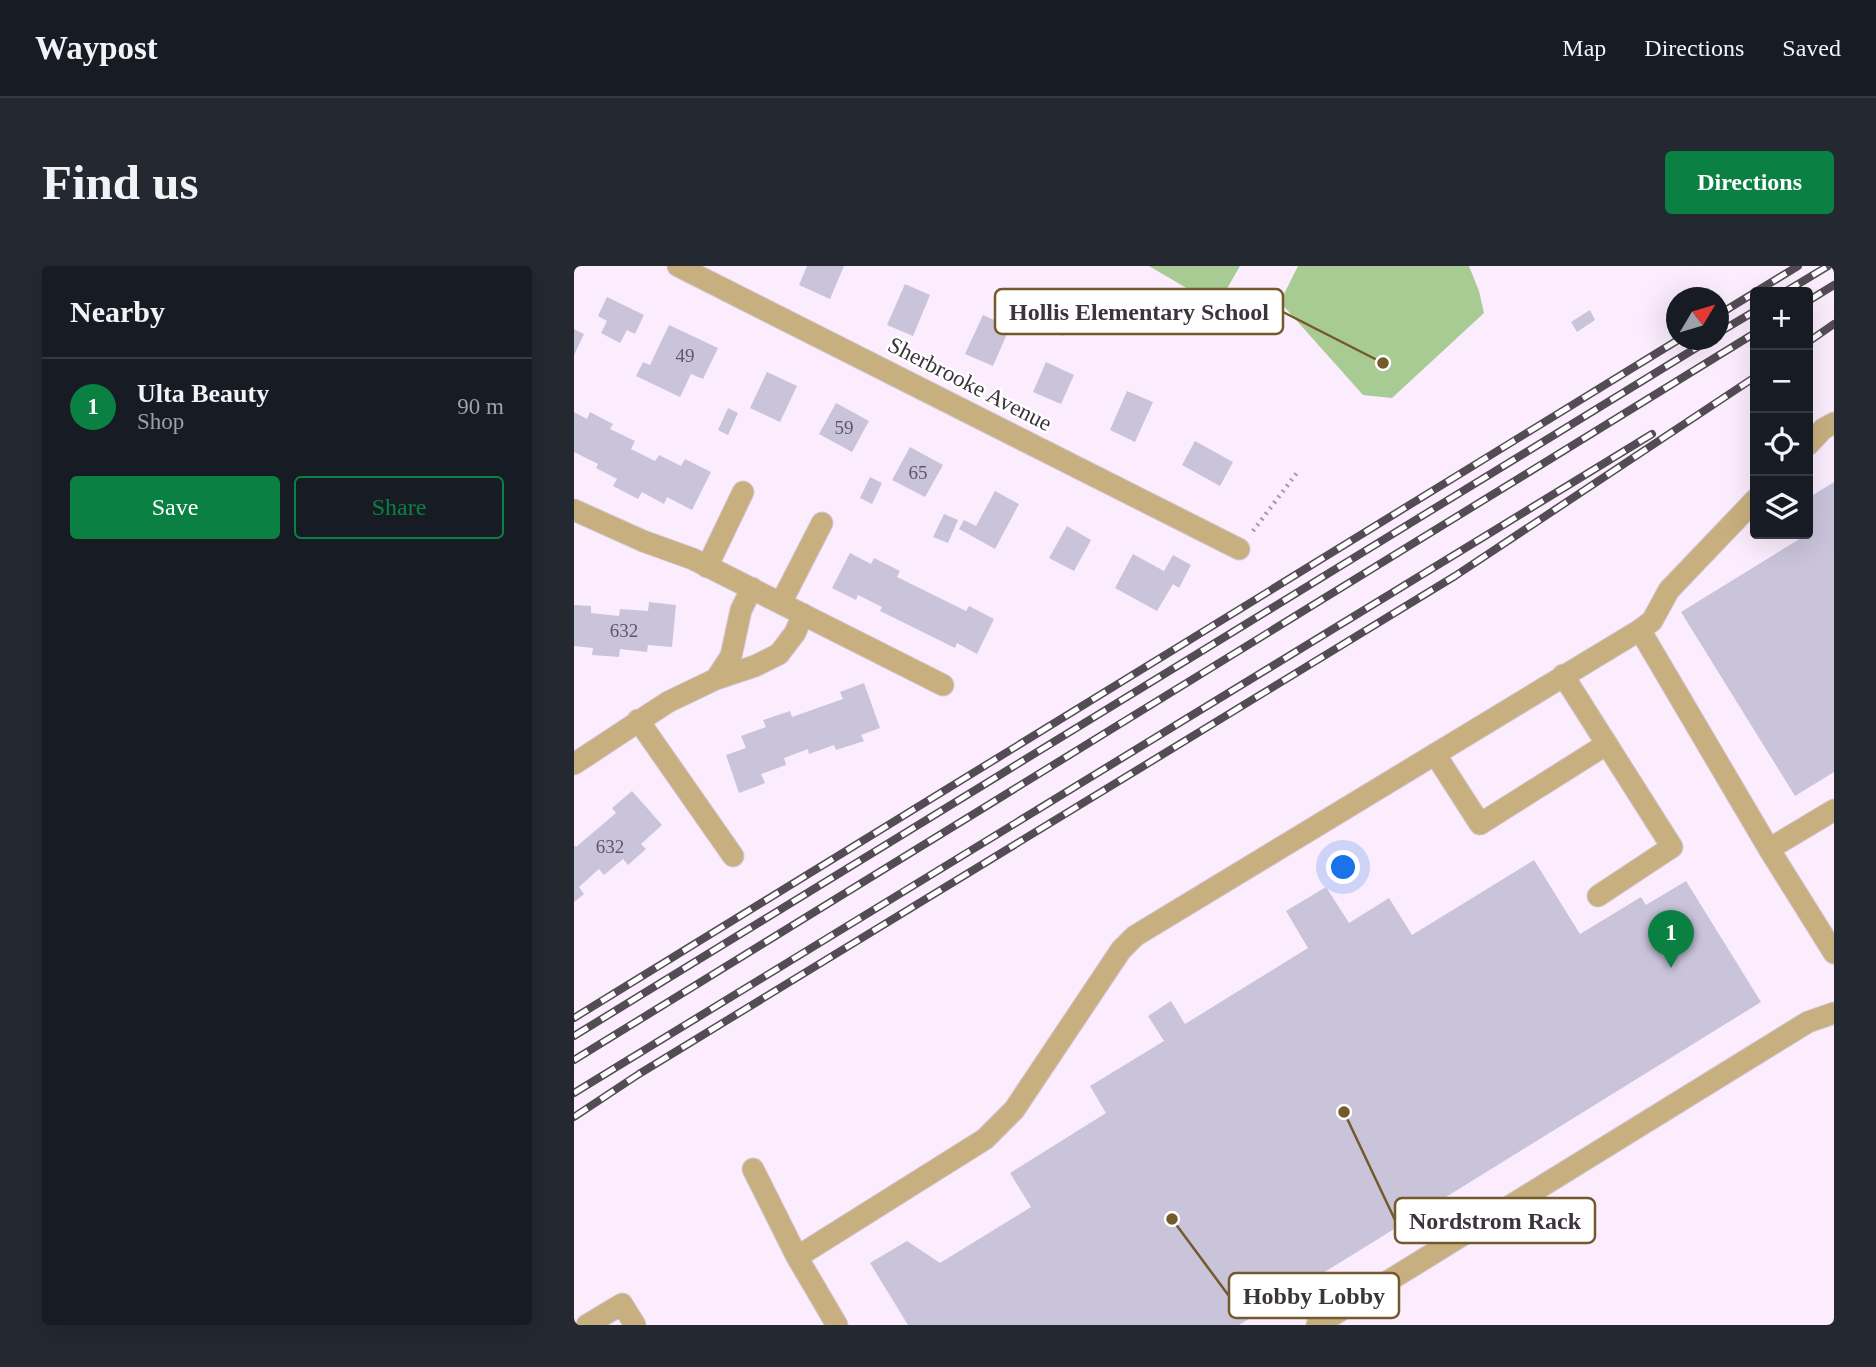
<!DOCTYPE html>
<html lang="en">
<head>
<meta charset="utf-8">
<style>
  body { margin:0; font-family:Georgia,serif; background:#242831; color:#f1f3f6 }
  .controls { position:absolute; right:21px; top:21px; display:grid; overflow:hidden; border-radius:7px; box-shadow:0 7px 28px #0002 }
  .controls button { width:63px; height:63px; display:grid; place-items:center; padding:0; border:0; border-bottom:2px solid #363941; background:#171b24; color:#f1f3f6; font:35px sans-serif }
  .compass { position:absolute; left:1092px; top:21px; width:63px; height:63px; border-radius:50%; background:#171b24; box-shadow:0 7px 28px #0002; rotate:52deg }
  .you { position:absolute; left:770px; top:602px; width:24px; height:24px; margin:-18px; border:5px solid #fff; border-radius:50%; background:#1a73e8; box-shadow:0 0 0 10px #1a73e833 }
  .badge { display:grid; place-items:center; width:46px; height:46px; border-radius:50%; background:#0b8043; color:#fff; font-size:23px; font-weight:700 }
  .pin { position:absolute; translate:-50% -58px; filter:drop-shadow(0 2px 4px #0008) }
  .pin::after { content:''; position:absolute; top:37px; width:24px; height:21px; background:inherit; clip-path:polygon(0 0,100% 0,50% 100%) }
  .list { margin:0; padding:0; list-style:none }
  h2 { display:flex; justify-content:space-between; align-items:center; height:91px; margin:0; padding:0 28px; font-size:30px }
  h2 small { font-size:23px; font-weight:400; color:#9ea1a6 }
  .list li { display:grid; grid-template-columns:46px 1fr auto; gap:21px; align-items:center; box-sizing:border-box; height:98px; padding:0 28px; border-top:2px solid #363941 }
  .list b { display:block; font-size:26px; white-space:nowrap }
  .list p { margin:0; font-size:23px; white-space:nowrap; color:#9ea1a6 }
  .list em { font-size:23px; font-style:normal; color:#9ea1a6 }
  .actions { display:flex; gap:14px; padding:21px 28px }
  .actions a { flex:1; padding:16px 0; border:2px solid #0b8043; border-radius:7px; text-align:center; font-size:24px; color:#0b8043 }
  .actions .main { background:#0b8043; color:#fff }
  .icon { flex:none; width:38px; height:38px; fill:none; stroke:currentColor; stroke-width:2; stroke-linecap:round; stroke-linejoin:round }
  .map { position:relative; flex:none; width:1260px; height:1059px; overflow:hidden; border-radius:7px }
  header { display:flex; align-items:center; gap:42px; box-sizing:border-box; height:98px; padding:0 35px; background:#171b24; border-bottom:2px solid #363941 }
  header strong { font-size:33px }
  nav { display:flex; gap:38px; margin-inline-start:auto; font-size:24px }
  .intro { display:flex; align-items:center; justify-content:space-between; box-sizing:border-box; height:168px; padding:0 42px }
  h1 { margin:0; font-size:49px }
  .button { padding:18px 32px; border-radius:7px; background:#0b8043; color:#fff; font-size:24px; font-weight:700 }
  main { display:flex; gap:42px; padding:0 42px }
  aside { flex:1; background:#171b24; border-radius:7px; box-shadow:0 7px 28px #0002 }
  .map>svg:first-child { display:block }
</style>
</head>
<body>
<header>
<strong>Waypost</strong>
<nav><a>Map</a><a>Directions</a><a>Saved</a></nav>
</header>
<div class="intro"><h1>Find us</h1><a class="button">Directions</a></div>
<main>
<aside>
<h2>Nearby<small></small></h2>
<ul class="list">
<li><span class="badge">1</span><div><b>Ulta Beauty</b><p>Shop</p></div><em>90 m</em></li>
</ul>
<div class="actions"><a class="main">Save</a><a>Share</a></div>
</aside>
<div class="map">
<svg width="1260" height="1059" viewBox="0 0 1260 1059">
  <rect width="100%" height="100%" fill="#fbedfd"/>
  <path fill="#a7cb93" d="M575,0H666L643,40Z
    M724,0H895L905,25L910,47L818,132L789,129L706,36Z"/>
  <path fill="#c9c4da" d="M233,0H270L256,33L225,19Z
    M331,18L356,29L339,70L313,59Z
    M33,31L70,49L61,68L53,64L46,77L27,67L33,55L24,50Z
    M485,41L500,47L489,70L475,64Z
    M1016,44L1021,54L1003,66L997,56Z
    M409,49L436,61L419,100L391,88Z
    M95,59L144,82L129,113L117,108L106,131L62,110L69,96L76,99Z
    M0,63L10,68L0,89Z
    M472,96L500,109L487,138L459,126Z
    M193,106L223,120L206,156L176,142Z
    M553,125L579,136L561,176L536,164Z
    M262,137L295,155L278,186L245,168Z
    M154,142L164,147L154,169L144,164Z
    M0,146L13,153L16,146L39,158L36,163L61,175L57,183L81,195L85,189L107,200L111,193L137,206L118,244L93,231L90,238L68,226L64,233L39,220L43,213L22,202L24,198L0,186Z
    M621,175L659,196L646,220L608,199Z
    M336,181L369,199L351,231L318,214Z
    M296,211L308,217L298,238L286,232Z
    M1260,216V506L1221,530L1107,346L1227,272L1224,268H1234V232Z
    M421,225L445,238L421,283L385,263L390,254L402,260Z
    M370,248L384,254L374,277L359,271Z
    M493,260L517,274L500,305L475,292Z
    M276,287L297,298L300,292L326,305L323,311L392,345L395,340L420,353L403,388L383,377L381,382L306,345L308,341L284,329L282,334L258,322Z
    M559,288L590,305L599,289L617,299L605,322L599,318L583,345L541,322Z
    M75,336L102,339L98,381L74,379L73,386L46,383L45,391L18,389L19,382L0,380V339L17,340V347L45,350L46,343L74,345Z
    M290,417L306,462L287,469L290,475L262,484L260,479L235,488L234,483L210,492L212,499L187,508L191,517L165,527L152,489L172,482L167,470L192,461L189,454L216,445L218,451L269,433L266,426Z
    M58,525L88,559L67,578L72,583L54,599L49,593L30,609L25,603L5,621L10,628L0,636V579L2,581L42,547L38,542Z
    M960,594L1006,668L1067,631L1072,639L1112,615L1187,736L665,1059H334L296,997L333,975L366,997L457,941L436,907L532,847L516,820L590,775L574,750L597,735L611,758L734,682L712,645L752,621L775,657L815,632L838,669Z"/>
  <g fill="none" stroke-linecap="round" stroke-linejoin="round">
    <g stroke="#d5c8d6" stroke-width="23">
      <path id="minor" d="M104,0L665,283
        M1234,179L1249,163L1260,157
        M1181,234L1095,324L1078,355L1066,364L1195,583
        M0,244L69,275L119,293L369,419
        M133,301L169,226
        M207,337L248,257
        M989,409L1098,581L1024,630
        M142,413L157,390L167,344L178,322
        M64,454L159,590
        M861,488L906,558L1033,478
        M0,498L94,436L142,413L181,400L205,388L221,367L229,348
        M1260,544L1195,583L1260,687
        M179,903L223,991
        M13,1059L48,1038L61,1059
        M263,1059L223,991L411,873L440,844L547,684L561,670L1066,364
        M743,1059L1234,756L1260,747"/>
    </g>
    <path stroke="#a69ba7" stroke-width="4.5" stroke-dasharray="2 5" stroke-linecap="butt" d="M679,265L725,204"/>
    <use href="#minor" stroke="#c7af7f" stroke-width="21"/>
    <g stroke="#544c55" stroke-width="8">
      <path id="rail" d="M1211,26L1254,0
        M1234,35L1260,19
        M1144,49L1224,0
        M1144,67L1181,45
        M1234,76L1260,58
        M0,752L1104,74
        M0,770L1135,74
        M0,794L1181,67
        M0,827L1078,168
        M0,851L65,808L881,310L1181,111"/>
    </g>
    <use href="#rail" stroke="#fff" stroke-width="5" stroke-dasharray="16" stroke-linecap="butt"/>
  </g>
  <g text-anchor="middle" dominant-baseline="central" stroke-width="5" stroke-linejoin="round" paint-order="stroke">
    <g font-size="19" fill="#5e5864">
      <text x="111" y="89">49</text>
      <text x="270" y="161">59</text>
      <text x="344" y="206">65</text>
      <text x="50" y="364">632</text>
      <text x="36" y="580">632</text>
    </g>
    <g font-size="23" fill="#3b343c" stroke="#fff">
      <text transform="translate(396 118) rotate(27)">Sherbrooke Avenue</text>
    </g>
  </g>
  <path fill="none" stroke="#74592b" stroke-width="2.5" d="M809 97L709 46M770 846L821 954M598 953L655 1030"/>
  <g fill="#74592b" stroke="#fff" stroke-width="2.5">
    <circle cx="809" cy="97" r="7"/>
    <circle cx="770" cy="846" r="7"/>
    <circle cx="598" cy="953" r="7"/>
  </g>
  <g fill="#fff" stroke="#74592b" stroke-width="2.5">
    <rect x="421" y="23" width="288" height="45" rx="7"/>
    <rect x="821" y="932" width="200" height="45" rx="7"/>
    <rect x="655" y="1007" width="170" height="45" rx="7"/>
  </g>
  <g font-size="24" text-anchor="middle" font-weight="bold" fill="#3b343c">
    <text x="565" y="54">Hollis Elementary School</text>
    <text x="921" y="963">Nordstrom Rack</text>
    <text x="740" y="1038">Hobby Lobby</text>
  </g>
</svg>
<div class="controls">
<button>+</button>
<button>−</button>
<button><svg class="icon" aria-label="locate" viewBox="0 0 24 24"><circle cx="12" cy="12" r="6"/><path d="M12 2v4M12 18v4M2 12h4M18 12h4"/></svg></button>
<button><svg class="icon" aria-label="layers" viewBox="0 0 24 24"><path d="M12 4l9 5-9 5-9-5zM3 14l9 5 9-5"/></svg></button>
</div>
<svg class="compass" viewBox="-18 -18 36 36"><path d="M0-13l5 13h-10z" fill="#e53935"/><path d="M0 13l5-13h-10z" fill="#9ea1a6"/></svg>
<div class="you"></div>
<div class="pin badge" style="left:1097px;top:702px">1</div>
</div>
</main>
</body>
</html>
